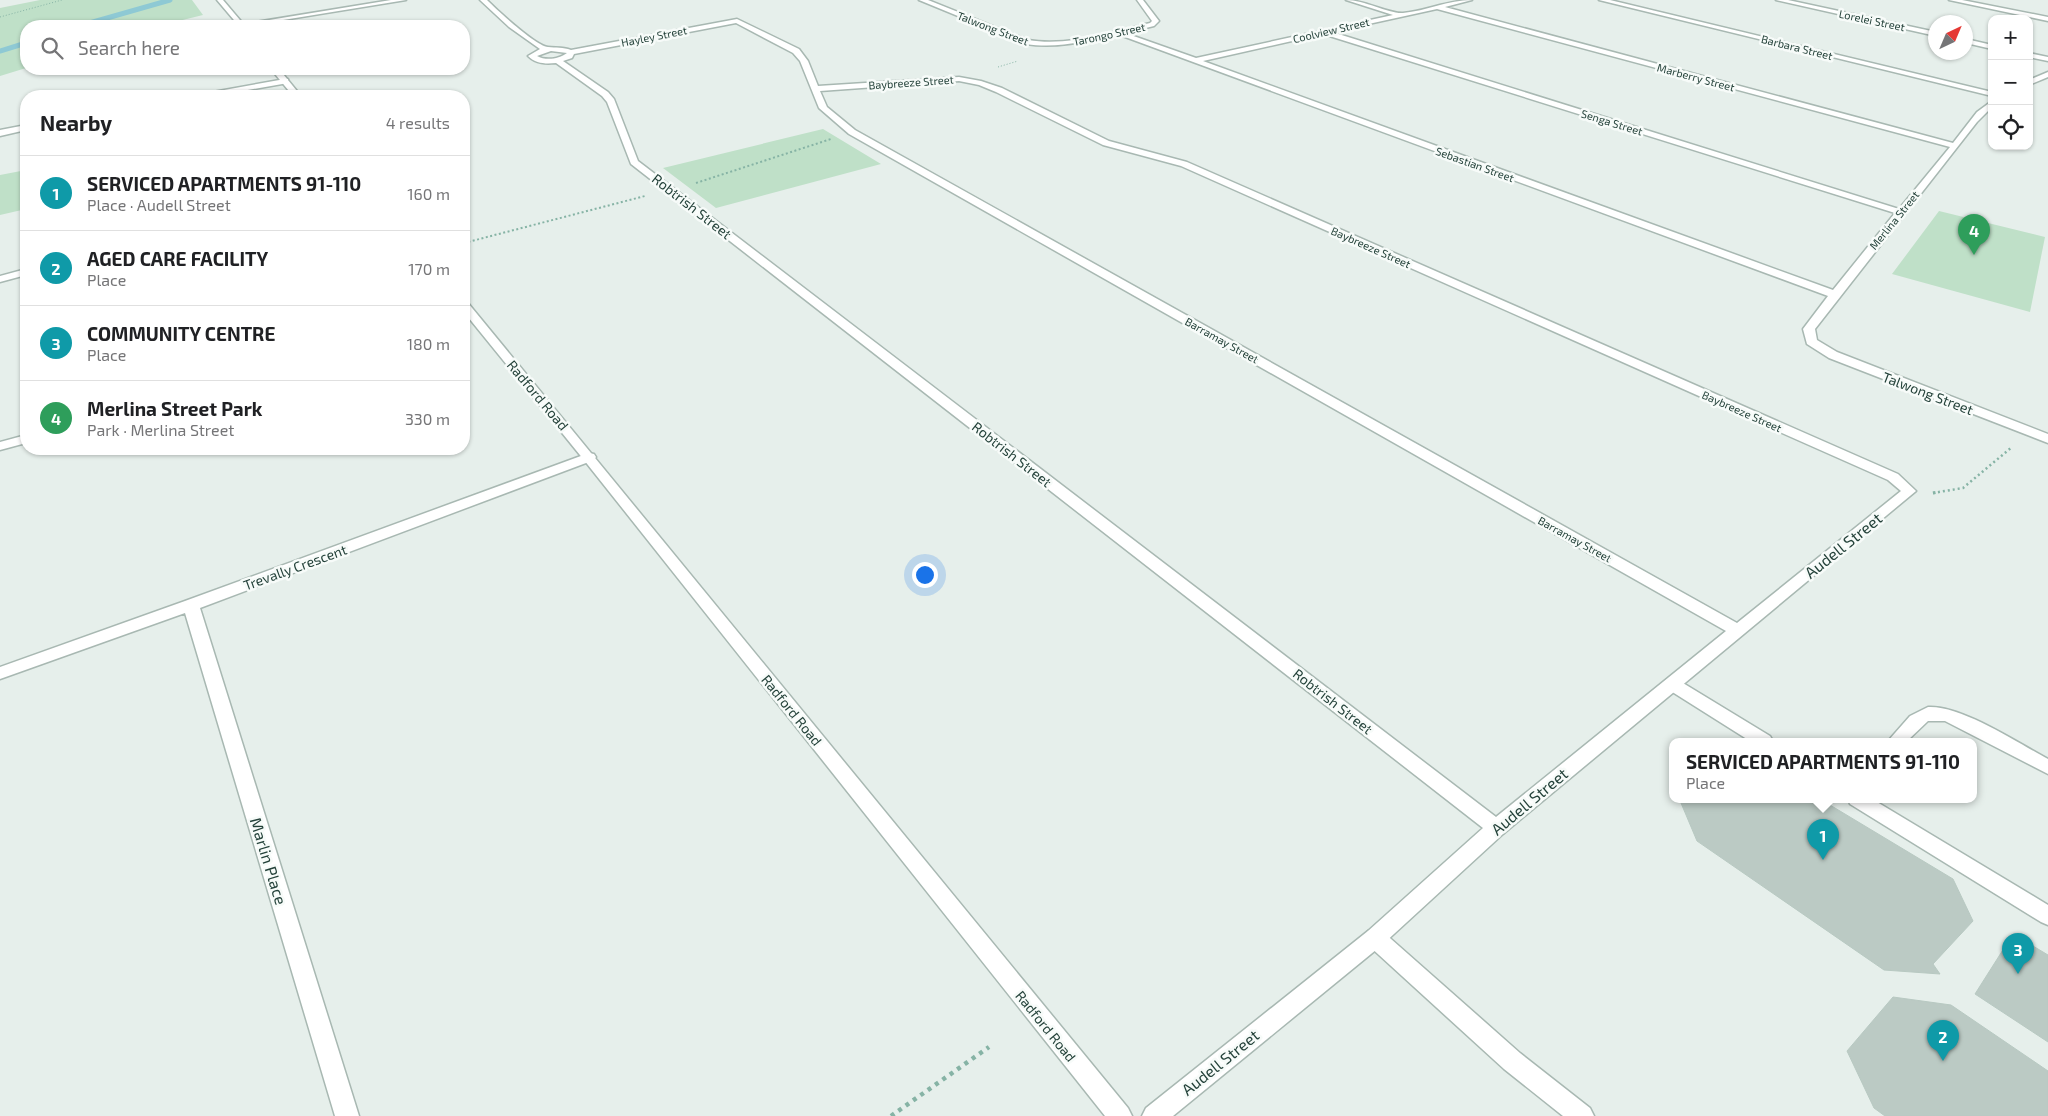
<!DOCTYPE html>
<html lang="en">
<head>
<meta charset="utf-8">
<style>
  body { margin:0; font-family:"Exo 2",sans-serif; background:#f2f2f2; color:#202124 }
  .controls { position:absolute; right:15px; top:15px; display:grid; overflow:hidden; border-radius:10px; box-shadow:0 1px 4px #0004 }
  .controls button { width:45px; height:45px; display:grid; place-items:center; padding:0; border:0; border-bottom:1px solid #e0e0e0; background:#fff; color:#202124; font:25px sans-serif }
  .compass { position:absolute; left:1928px; top:15px; width:45px; height:45px; border-radius:50%; background:#fff; box-shadow:0 1px 4px #0004; rotate:44deg }
  .you { position:absolute; left:924px; top:574px; width:18px; height:18px; margin:-12px; border:4px solid #fff; border-radius:50%; background:#1a73e8; box-shadow:0 0 0 8px #1a73e833 }
  .badge { display:grid; place-items:center; width:32px; height:32px; border-radius:50%; background:#0b8043; color:#fff; font-size:16px; font-weight:700 }
  .pin { position:absolute; translate:-50% -41px; filter:drop-shadow(0 1px 2px #0008) }
  .pin::after { content:''; position:absolute; top:26px; width:18px; height:15px; background:inherit; clip-path:polygon(0 0,100% 0,50% 100%) }
  .popup { position:absolute; left:1669px; top:738px; width:308px; height:65px; box-sizing:border-box; display:grid; place-content:center; border-radius:10px; background:#fff; filter:drop-shadow(0 1px 4px #0005); font-size:16px; white-space:nowrap; color:#757577 }
  .popup b { font-size:19px; color:#202124 }
  .popup::after { content:''; position:absolute; left:50%; top:100%; margin-left:-10px; border:10px solid transparent; border-top-color:#fff }
  .list { margin:0; padding:0; list-style:none }
  h2 { display:flex; justify-content:space-between; align-items:center; height:65px; margin:0; padding:0 20px; font-size:21px }
  h2 small { font-size:16px; font-weight:400; color:#757577 }
  .list li { display:grid; grid-template-columns:32px 1fr auto; gap:15px; align-items:center; box-sizing:border-box; height:75px; padding:0 20px; border-top:1px solid #e0e0e0 }
  .list b { display:block; font-size:19px; white-space:nowrap }
  .list p { margin:0; font-size:16px; white-space:nowrap; color:#757577 }
  .list em { font-size:16px; font-style:normal; color:#757577 }
  .icon { flex:none; width:28px; height:28px; fill:none; stroke:currentColor; stroke-width:2; stroke-linecap:round; stroke-linejoin:round }
  .map { position:relative; flex:none; width:2048px; height:1116px; overflow:hidden }
  .search { position:absolute; background:#fff; box-shadow:0 1px 4px #0004; left:20px; top:20px; width:450px; height:55px; display:flex; align-items:center; gap:12px; box-sizing:border-box; padding:0 18px; border-radius:20px; color:#757577; font-size:19px }
  .panel { position:absolute; background:#fff; box-shadow:0 1px 4px #0004; left:20px; top:90px; width:450px; height:365px; border-radius:20px }
  .map>svg:first-child { display:block }
</style>
</head>
<body>
<div class="map">
<svg width="2048" height="1116" viewBox="0 0 2048 1116">
  <rect width="100%" height="100%" fill="#e6efeb"/>
  <path fill="#bfe0c8" d="M40,0H192L203,15L158,26H26V68L0,76V8Z
    M823,129L881,164L716,208L663,168Z
    M26,170V209L0,215V175Z
    M1939,211L2045,237L2030,312L1892,274Z"/>
  <g fill="none" stroke-linecap="round" stroke-linejoin="round">
    <path stroke="#8ec9d4" stroke-width="5" d="M79,26L170,0
      M0,51L26,43"/>
  </g>
  <path fill="#bbcac4" stroke="#b8c9c2" d="M1686,799H1820L1953,879L1973,921L1933,964L1940,974L1884,970L1697,841L1681,803Z
    M2013,934L2048,955V1042L1975,994Z
    M1893,997L1951,1005L2048,1071V1116H1885L1874,1108L1847,1051Z"/>
  <g fill="none" stroke-linecap="round" stroke-linejoin="round">
    <g stroke="#a8b8b2" stroke-width="3">
      <path id="service" d="M1672,678L1678,680L1770,736L1773,741H1750L1666,688L1664,684L1666,680Z
        M1928,707C1961,705 2018,743 2048,759V774L1945,721H1928L1907,741H1888L1910,716Z
        M1848,799H1872L2048,905V925L2041,922L1850,804Z
        M1375,929L1382,931L1520,1053L1590,1108L1594,1116H1563L1504,1069L1368,945L1365,938L1368,931Z"/>
    </g>
    <g stroke="#a8b8b2" stroke-width="3">
      <path id="minor" d="M391,0H406L246,26L238,25Z
        M480,0H487C497,10 536,46 548,47C556,48 563,47 571,50L737,19L799,49L808,61L818,86L959,77L981,81L1002,88L1109,141L1187,162L1898,474L1916,491L1503,834L1382,945L1173,1116H1142L1146,1108L1368,931L1483,828L631,164L607,102L602,96L556,63C546,64 536,64 528,56L540,49L509,27ZM736,23L793,53L800,61L819,108L849,134L1726,631L1496,817L638,161L614,99L608,92L563,61L572,58L574,54ZM551,51L567,53C559,59 546,61 537,56ZM959,81L979,85L996,92L1103,145L1181,166L1888,480L1901,491L1737,623L855,130L827,107L820,91Z
        M919,0H928L1028,40C1068,47 1111,32 1150,23L1152,21L1137,0H1143L1159,21L1154,26L1125,33L1196,58L1393,15L1346,0C1365,0 1389,14 1403,13C1426,11 1448,0 1472,0L1445,7L1953,143L1977,112L1992,101V107L1977,122L1815,329L1817,340L1837,352L2048,434V443L1829,358L1807,344L1803,329L1828,296L1117,34C1087,41 1057,49 1026,44ZM1437,9L1950,147L1899,209L1332,32ZM1323,34L1895,213L1833,290L1203,61Z
        M1599,0H1610L1992,92V96Z
        M1776,0H1788L1936,32V36Z
        M1949,0H1962L2048,17V21Z
        M1966,39L1992,45V49L1966,43Z
        M2029,53L2048,57V61L2029,57Z
        M2048,72V77L2029,85V80Z
        M285,79H288V83L214,96H198L202,94Z
        M26,125V130L0,136V130Z
        M26,269V275L0,282V276Z
        M26,435V443L0,450V442Z
        M589,453L594,454L596,457L594,460L200,608L359,1116H335L185,613L0,679V667L185,601Z"/>
    </g>
    <g stroke="#a8b8b2" stroke-width="3">
      <path id="tertiary" d="M217,0H223L245,26H239Z
        M271,69H279L301,96H293Z
        M464,302L468,303L1128,1108L1132,1116H1105L584,460L464,312Z"/>
    </g>
    <path stroke="#86b3a5" stroke-width="1" stroke-dasharray="1 2" stroke-linecap="butt" d="M0,17L62,0
      M998,67L1018,61"/>
    <path stroke="#86b3a5" stroke-width="2" stroke-dasharray="2 2.5" stroke-linecap="butt" d="M696,183L831,139
      M464,243L645,196"/>
    <path stroke="#86b3a5" stroke-width="2.5" stroke-dasharray="2 3" stroke-linecap="butt" d="M1933,493L1963,488L2012,447"/>
    <path stroke="#86b3a5" stroke-width="3" stroke-dasharray="2.5 4" stroke-linecap="butt" d="M1933,493L1938,492"/>
    <path stroke="#86b3a5" stroke-width="4.5" stroke-dasharray="4 5" stroke-linecap="butt" d="M891,1116L989,1047"/>
    <use href="#service" fill="#fff" fill-rule="evenodd"/>
    <use href="#minor" fill="#fff" fill-rule="evenodd"/>
    <use href="#tertiary" fill="#fff" fill-rule="evenodd"/>
  </g>
  <g text-anchor="middle" dominant-baseline="central" stroke-width="5" stroke-linejoin="round" paint-order="stroke">
    <g font-size="11" fill="#24423a" stroke="#f7fbf9">
      <text transform="translate(1872 20) rotate(12)">Lorelei Street</text>
      <text transform="translate(993 28) rotate(21)">Talwong Street</text>
      <text transform="translate(1331 30) rotate(-13)">Coolview Street</text>
      <text transform="translate(1109 34) rotate(-12)">Tarongo Street</text>
      <text transform="translate(654 36) rotate(-11)">Hayley Street</text>
      <text transform="translate(1797 47) rotate(14)">Barbara Street</text>
      <text transform="translate(1696 77) rotate(15)">Marberry Street</text>
      <text transform="translate(911 82) rotate(-4)">Baybreeze Street</text>
      <text transform="translate(1612 122) rotate(17)">Senga Street</text>
      <text transform="translate(1475 164) rotate(20)">Sebastian Street</text>
      <text transform="translate(1894 220) rotate(-51)">Merlina Street</text>
      <text transform="translate(1371 247) rotate(24)">Baybreeze Street</text>
      <text transform="translate(1222 340) rotate(29)">Barramay Street</text>
      <text transform="translate(1742 411) rotate(24)">Baybreeze Street</text>
      <text transform="translate(1575 539) rotate(29)">Barramay Street</text>
    </g>
    <g font-size="14" fill="#24423a" stroke="#f7fbf9">
      <text transform="translate(692 206) rotate(38)">Robtrish Street</text>
      <text transform="translate(1928 393) rotate(21)">Talwong Street</text>
      <text transform="translate(538 395) rotate(50)">Radford Road</text>
      <text transform="translate(1012 454) rotate(38)">Robtrish Street</text>
      <text transform="translate(295 567) rotate(-20)">Trevally Crescent</text>
      <text transform="translate(1333 701) rotate(38)">Robtrish Street</text>
      <text transform="translate(792 710) rotate(51)">Radford Road</text>
      <text transform="translate(1046 1026) rotate(51)">Radford Road</text>
    </g>
    <g font-size="16" fill="#24423a" stroke="#f7fbf9">
      <text transform="translate(1843 545) rotate(-39)">Audell Street</text>
      <text transform="translate(1529 801) rotate(-40)">Audell Street</text>
      <text transform="translate(269 861) rotate(73)">Marlin Place</text>
      <text transform="translate(1220 1062) rotate(-39)">Audell Street</text>
    </g>
  </g>
</svg>
<div class="controls">
<button>+</button>
<button>−</button>
<button><svg class="icon" aria-label="locate" viewBox="0 0 24 24"><circle cx="12" cy="12" r="6"/><path d="M12 2v4M12 18v4M2 12h4M18 12h4"/></svg></button>
</div>
<svg class="compass" viewBox="-18 -18 36 36"><path d="M0-13l5 13h-10z" fill="#e53935"/><path d="M0 13l5-13h-10z" fill="#757577"/></svg>
<div class="you"></div>
<div class="pin badge" style="left:1823px;top:860px;background:#0f9aa8">1</div>
<div class="popup"><b>SERVICED APARTMENTS 91-110</b>Place</div>
<div class="pin badge" style="left:1943px;top:1061px;background:#0f9aa8">2</div>
<div class="pin badge" style="left:2018px;top:974px;background:#0f9aa8">3</div>
<div class="pin badge" style="left:1974px;top:255px;background:#2e9e5b">4</div>
<div class="search"><svg class="icon" aria-label="search" viewBox="0 0 24 24"><circle cx="10" cy="10" r="6"/><path d="M15 15l6 6"/></svg>Search here</div>
<section class="panel">
<h2>Nearby<small>4 results</small></h2>
<ul class="list">
<li><span class="badge" style="background:#0f9aa8">1</span><div><b>SERVICED APARTMENTS 91-110</b><p>Place · Audell Street</p></div><em>160 m</em></li>
<li><span class="badge" style="background:#0f9aa8">2</span><div><b>AGED CARE FACILITY</b><p>Place</p></div><em>170 m</em></li>
<li><span class="badge" style="background:#0f9aa8">3</span><div><b>COMMUNITY CENTRE</b><p>Place</p></div><em>180 m</em></li>
<li><span class="badge" style="background:#2e9e5b">4</span><div><b>Merlina Street Park</b><p>Park · Merlina Street</p></div><em>330 m</em></li>
</ul>
</section>
</div>
</body>
</html>
